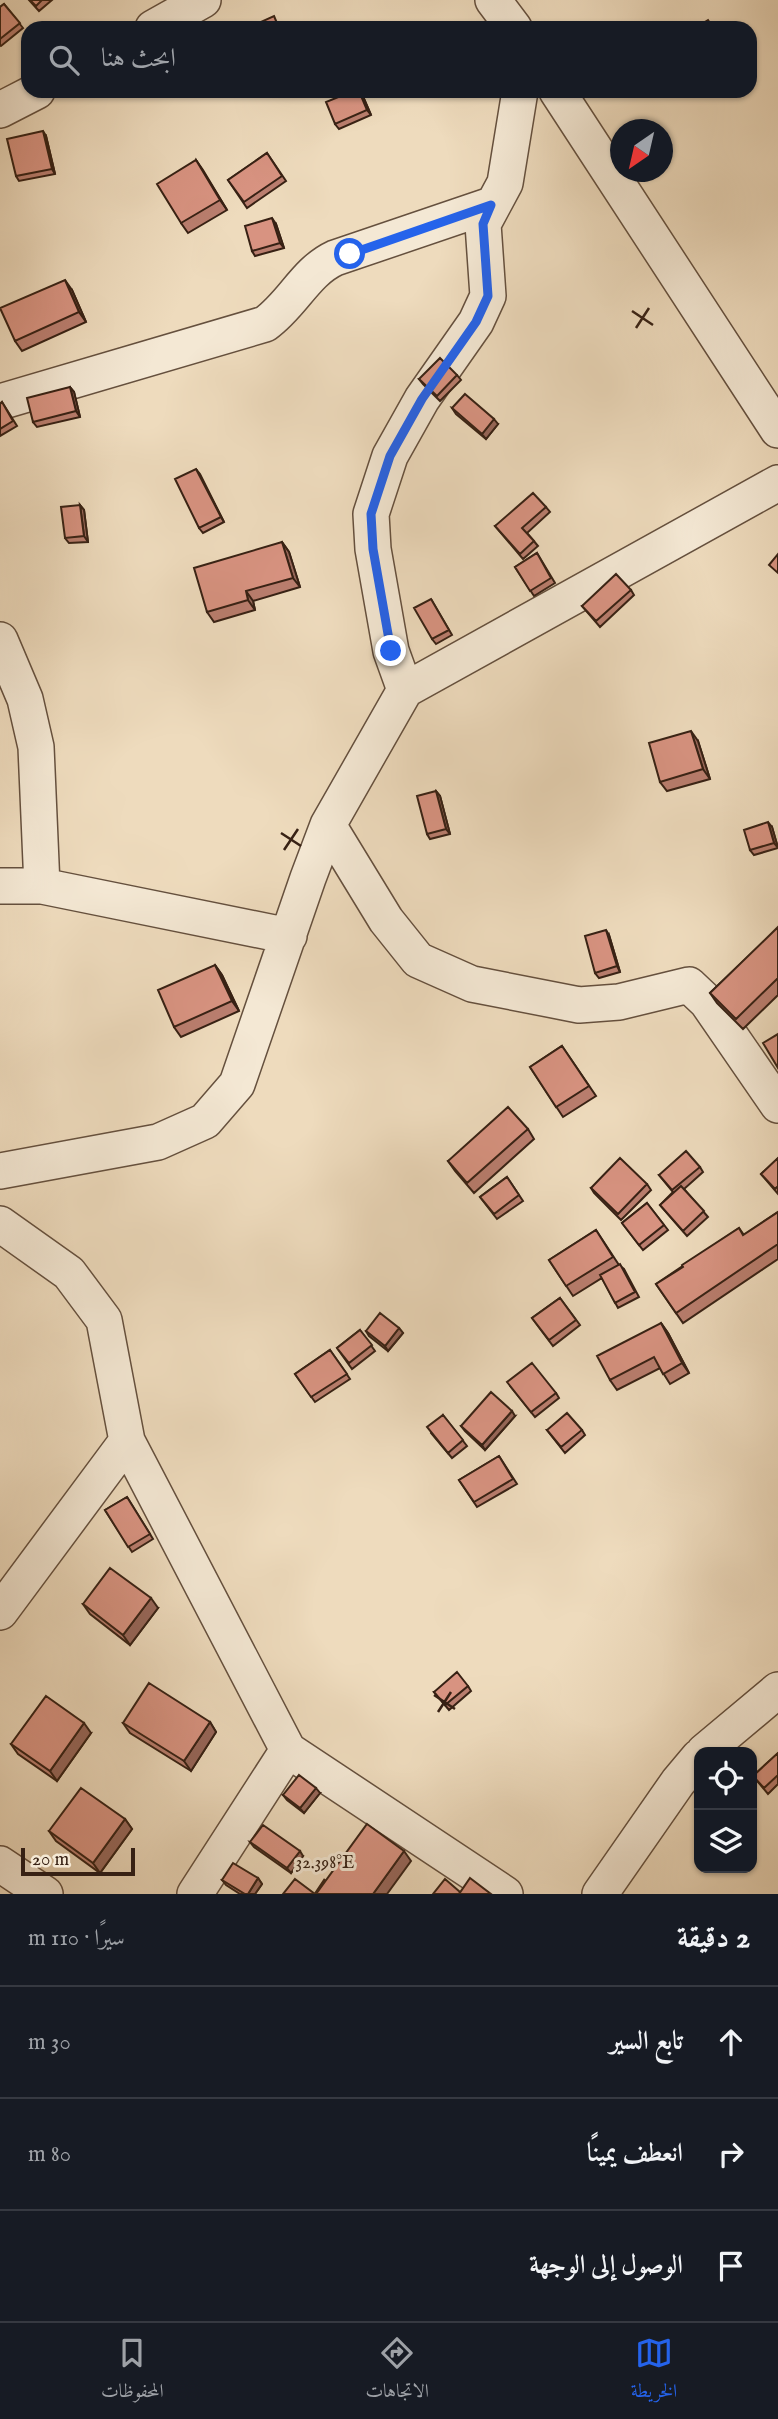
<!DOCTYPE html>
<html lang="ar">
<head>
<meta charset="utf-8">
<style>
  body { margin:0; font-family:"IM FELL English",Amiri,serif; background:#242831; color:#f1f3f6; direction:rtl }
  .controls { position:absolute; right:21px; bottom:21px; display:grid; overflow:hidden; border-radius:14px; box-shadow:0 2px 5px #0004 }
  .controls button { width:63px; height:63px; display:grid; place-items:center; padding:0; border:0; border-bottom:2px solid #363941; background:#171b24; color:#f1f3f6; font:35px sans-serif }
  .compass { position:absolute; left:610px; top:119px; width:63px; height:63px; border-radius:50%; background:#171b24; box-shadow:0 2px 5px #0004; rotate:214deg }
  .scale { position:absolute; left:21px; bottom:18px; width:114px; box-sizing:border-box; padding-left:7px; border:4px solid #372114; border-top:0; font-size:19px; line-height:24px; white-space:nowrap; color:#372114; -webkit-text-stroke:5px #f4e8d4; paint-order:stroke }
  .stop { position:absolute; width:21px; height:21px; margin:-16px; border:5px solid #2563eb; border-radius:50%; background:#fff }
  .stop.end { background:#2563eb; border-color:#fff; box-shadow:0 2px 7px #0008 }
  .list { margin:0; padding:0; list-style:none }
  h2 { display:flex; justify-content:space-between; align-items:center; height:91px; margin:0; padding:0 28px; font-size:30px }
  h2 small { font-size:23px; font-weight:400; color:#9ea1a6 }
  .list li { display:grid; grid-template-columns:46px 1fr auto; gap:21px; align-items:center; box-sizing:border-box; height:112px; padding:0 28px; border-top:2px solid #363941 }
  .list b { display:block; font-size:26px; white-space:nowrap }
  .list em { font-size:23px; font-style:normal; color:#9ea1a6 }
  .icon { flex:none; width:38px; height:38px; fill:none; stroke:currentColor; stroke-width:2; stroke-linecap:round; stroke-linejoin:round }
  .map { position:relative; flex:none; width:778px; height:1894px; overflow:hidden; direction:ltr }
  .search { position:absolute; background:#171b24; box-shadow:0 2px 5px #0004; left:21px; right:21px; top:21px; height:77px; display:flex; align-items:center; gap:18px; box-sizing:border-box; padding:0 24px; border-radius:21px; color:#9ea1a6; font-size:26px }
  .sheet { height:427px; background:#171b24 }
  nav { display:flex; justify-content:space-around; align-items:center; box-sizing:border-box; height:98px; border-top:2px solid #363941; background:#171b24; font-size:19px; color:#9ea1a6 }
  nav a { display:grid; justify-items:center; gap:4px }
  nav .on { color:#2563eb }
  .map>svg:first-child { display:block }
</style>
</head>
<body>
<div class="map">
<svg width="778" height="1894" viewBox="0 0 778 1894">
  <rect width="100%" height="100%" fill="#eedbbd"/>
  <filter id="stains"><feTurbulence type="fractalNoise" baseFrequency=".00286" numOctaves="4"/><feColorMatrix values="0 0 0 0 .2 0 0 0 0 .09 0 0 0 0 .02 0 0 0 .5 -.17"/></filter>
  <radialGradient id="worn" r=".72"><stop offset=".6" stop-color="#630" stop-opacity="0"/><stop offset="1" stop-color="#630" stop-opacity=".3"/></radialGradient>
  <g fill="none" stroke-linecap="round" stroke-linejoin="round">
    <g stroke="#65503e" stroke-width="38">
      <path id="minor" d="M493,0L514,28
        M153,28L203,0
        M557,91L778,430
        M0,110L37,91
        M0,402L265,324C293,304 305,272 335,258L491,205
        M0,640L25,699L36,747L42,886
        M405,690L391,651L373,549L371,514L390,456L422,399L476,322L488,296L483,224L505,183L520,91
        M328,825L386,920L418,960L472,984L579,1005L619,1002L689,985L707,1002L778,1105
        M0,886H42L289,936
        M0,1171L158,1142L205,1121L237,1084L308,878L328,825L405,690L778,483
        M0,1224L69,1273L104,1320L127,1441L288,1750
        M0,1612L127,1441
        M704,1752L778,1690
        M0,1864L45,1894
        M195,1894L288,1750L505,1894
        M600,1894L678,1782L699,1757"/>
    </g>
    <use href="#minor" stroke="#f4e8d4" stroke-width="35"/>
  </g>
  <path fill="#ba7e6f" stroke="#372114" stroke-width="2" d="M29,0H52L39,11Z
    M4,4L23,28L1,46L0,45V7Z
    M359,91L362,94L371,115L339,129L335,124Z
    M46,136L55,174L19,181L16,176Z
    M267,153L286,181L247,208L228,180Z
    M196,160L227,210L188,233L181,223Z
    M276,224L284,248L255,256L252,251Z
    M72,290L86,322L22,351L15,341Z
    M457,375L461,380L440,401L423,384L419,379Z
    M70,387L74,392L80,417L37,427L33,422Z
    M2,402L17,426L0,436V404Z
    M452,408L498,424L486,439L456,414Z
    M196,469L224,522L203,533L199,528Z
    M80,505L84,510L88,542L69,543L65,538Z
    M546,507L550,512L527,533L538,546L523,559L495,526Z
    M282,542L289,552L300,587L253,601L255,610L214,622L207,612Z
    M537,553L555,583L534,596L515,567Z
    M631,590L634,595L600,627L582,606Z
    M431,599L452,635L436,644L432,639Z
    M698,741L710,779L667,791L660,782Z
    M436,791L440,796L450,834L430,839L427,834Z
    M772,827L778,848L754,855L750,850Z
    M778,928V995L743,1029L717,1003L710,993Z
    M609,935L620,972L599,978L595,973Z
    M215,965L222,975L239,1011L181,1037L174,1027Z
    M562,1046L596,1096L563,1117L530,1067Z
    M528,1129L534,1139L474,1193L455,1171L448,1161Z
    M778,1158V1194L761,1174Z
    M700,1167L703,1172L684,1189L708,1217L687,1236L660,1205L673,1192L659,1175Z
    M507,1177L523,1201L497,1219L480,1197Z
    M647,1184L651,1190L621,1220L594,1193L591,1188Z
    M647,1203L668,1230L643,1250L622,1223Z
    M778,1212V1259L683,1323L656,1284L739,1228L744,1235Z
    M596,1230L619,1265L624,1269L639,1297L618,1308L602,1278L573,1296L549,1260Z
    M560,1298L580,1325L553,1346L532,1318Z
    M661,1323L668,1333L689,1373L670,1384L660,1368L617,1390L610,1380Z
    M399,1328L403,1333L388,1351L369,1336L366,1331Z
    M360,1330L375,1351L352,1369L337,1348Z
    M330,1350L350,1379L315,1402L295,1374Z
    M511,1387L556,1393L559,1398L535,1417Z
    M443,1415L467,1446L452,1458L431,1433Z
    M515,1416L485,1450L465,1431L461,1426Z
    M547,1430H582L585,1435L565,1453Z
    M499,1456L517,1484L477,1507L459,1480Z
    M127,1497L153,1539L132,1552L105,1510Z
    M83,1604L158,1608L130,1645L90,1614Z
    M468,1686L471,1691L449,1710L434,1692Z
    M210,1722L216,1732L191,1771L130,1733L123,1723Z
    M91,1733L57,1781L18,1754L11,1744Z
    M778,1753V1784L768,1794L753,1776Z
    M320,1793L304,1813L287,1800L283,1795Z
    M125,1819L132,1829L100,1873L56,1841L49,1831Z
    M250,1842L303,1856L291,1873L254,1847Z
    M258,1878L262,1884L255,1894H240L226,1885L222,1880Z"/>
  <path fill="#97675a" stroke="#372114" stroke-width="2" d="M359,91L362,94L371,115L367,110Z
    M43,131L46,136L55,174L52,169Z
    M196,160L203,170L227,210L220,200Z
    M272,218L276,224L284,248L280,243Z
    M65,280L72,290L86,322L79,312Z
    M70,387L74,392L80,417L76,411Z
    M494,419L498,424L486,439L482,434Z
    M196,469L200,474L224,522L221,517Z
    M80,505L84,510L88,542L84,536Z
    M282,542L289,552L300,587L293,578Z
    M246,591L253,601L255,610L248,600Z
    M691,731L698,741L710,779L703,769Z
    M436,791L440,796L450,834L446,829Z
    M768,822L772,827L778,848L774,843Z
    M606,930L609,935L620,972L617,966Z
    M215,965L222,975L239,1011L232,1001Z
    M661,1323L668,1333L689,1373L682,1363Z
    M399,1328L403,1333L388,1351L385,1346Z
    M512,1411L515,1416L485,1450L482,1445Z
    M151,1598L158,1608L130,1645L123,1635Z
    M210,1722L216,1732L191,1771L184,1761Z
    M84,1723L91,1733L57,1781L50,1771Z
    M316,1788L320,1793L304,1813L300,1808Z
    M125,1819L132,1829L100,1873L93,1863Z
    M300,1851L303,1856L291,1873L287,1868Z
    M404,1851L411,1861L387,1894H373Z
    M258,1878L262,1884L255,1894H248Z"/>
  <path fill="#d89381" stroke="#372114" stroke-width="2" d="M30,0H42L36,6Z
    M4,4L20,23L0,39V7Z
    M274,16L279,28H255L254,25Z
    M708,20L713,28H695Z
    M353,91H359L367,110L335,124L326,102Z
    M43,131L52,169L16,176L7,139Z
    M267,153L282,176L244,202L228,180Z
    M196,160L220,200L181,223L157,184Z
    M272,218L280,243L252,251L245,226Z
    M65,280L79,312L15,341L0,308Z
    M440,358L457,375L437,396L419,379Z
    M70,387L76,411L33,422L27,398Z
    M465,394L494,419L482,434L452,408Z
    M2,402L13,421L0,429V404Z
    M196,469L221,517L199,528L175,479Z
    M533,493L546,507L522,528L534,541L520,554L495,526Z
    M80,505L84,536L65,538L61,507Z
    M282,542L293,578L246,591L248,600L207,612L194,568Z
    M537,553L551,578L530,591L515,567Z
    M778,554V573L769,565Z
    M616,574L631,590L596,621L582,606Z
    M431,599L449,630L432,639L414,608Z
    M691,731L703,769L660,782L649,743Z
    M436,791L446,829L427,834L417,796Z
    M768,822L774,843L750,850L744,830Z
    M778,927V978L736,1019L710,993Z
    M606,930L617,966L595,973L585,936Z
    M215,965L232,1001L174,1027L158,990Z
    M778,1034V1068L763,1043Z
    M562,1046L589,1086L556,1107L530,1067Z
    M508,1107L528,1129L467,1183L448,1161Z
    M686,1151L700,1167L672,1190L659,1175Z
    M620,1158L647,1184L618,1214L591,1188Z
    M778,1158V1186L775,1189L761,1174Z
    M507,1177L519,1195L494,1214L480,1197Z
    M681,1186L704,1211L683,1231L660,1205Z
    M647,1203L664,1225L639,1245L622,1223Z
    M778,1212V1244L676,1313L656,1284L683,1267L682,1265L739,1228L743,1235Z
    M596,1230L613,1257L566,1286L549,1260Z
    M620,1264L635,1292L615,1303L600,1275Z
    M560,1298L576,1320L549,1340L532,1318Z
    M380,1313L399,1328L385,1346L366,1331Z
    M661,1323L682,1363L663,1374L654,1357L610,1380L597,1356Z
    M360,1330L372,1345L349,1363L337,1348Z
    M330,1350L347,1374L311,1397L295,1374Z
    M532,1363L556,1393L531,1412L507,1382Z
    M491,1392L512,1411L482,1445L461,1426Z
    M567,1413L582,1430L561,1447L547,1430Z
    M443,1415L463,1440L448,1453L427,1427Z
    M499,1456L513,1479L474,1502L459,1480Z
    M127,1497L150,1534L128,1547L105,1510Z
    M110,1568L151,1598L123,1635L83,1604Z
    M457,1672L468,1686L445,1705L434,1692Z
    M149,1683L210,1722L184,1761L123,1723Z
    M46,1696L84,1723L50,1771L11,1744Z
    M778,1753V1775L764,1788L753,1776Z
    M299,1775L316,1788L300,1808L283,1795Z
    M81,1788L125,1819L93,1863L49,1831Z
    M367,1824L404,1851L373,1894H316Z
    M263,1825L300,1851L287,1868L250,1842Z
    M233,1863L258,1878L248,1894H245L222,1880Z
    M470,1878L491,1894H459Z
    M295,1879L315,1894H283Z
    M445,1879L460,1892L459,1894H433Z"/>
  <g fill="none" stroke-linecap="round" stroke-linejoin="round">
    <path stroke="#2563eb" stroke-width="9" d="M350,254L491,205L483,224L488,296L476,322L422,399L390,456L371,514L373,549L391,651"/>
  </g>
  <path fill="none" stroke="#372114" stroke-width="2.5" d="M632,311L653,325M636,328L649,308M281,833L301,846M284,850L298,829M434,1695L455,1709M438,1712L451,1692M315,1894L325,1879"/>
  <g font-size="18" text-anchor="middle" fill="#372114" stroke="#f4e8d4" stroke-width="6" stroke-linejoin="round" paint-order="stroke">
    <text x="325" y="1868">32.398°E</text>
  </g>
  <rect width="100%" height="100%" filter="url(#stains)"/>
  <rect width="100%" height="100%" fill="url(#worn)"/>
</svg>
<div class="controls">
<button><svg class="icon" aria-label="locate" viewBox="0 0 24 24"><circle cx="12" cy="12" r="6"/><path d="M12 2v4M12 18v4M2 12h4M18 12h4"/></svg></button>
<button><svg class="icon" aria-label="layers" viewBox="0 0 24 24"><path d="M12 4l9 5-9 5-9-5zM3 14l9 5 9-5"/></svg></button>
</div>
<svg class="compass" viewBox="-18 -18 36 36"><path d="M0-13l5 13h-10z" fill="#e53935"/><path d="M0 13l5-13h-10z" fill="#9ea1a6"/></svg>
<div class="scale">20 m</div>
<div class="stop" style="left:350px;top:254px"></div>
<div class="stop end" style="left:391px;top:651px"></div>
<div class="search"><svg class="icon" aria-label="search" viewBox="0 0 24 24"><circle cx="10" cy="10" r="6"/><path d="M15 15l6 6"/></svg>ابحث هنا</div>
</div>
<section class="sheet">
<h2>2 دقيقة<small>سيرًا · 110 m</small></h2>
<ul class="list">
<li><svg class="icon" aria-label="ahead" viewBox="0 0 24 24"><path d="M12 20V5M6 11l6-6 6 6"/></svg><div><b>تابع السير</b></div><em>30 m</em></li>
<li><svg class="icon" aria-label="right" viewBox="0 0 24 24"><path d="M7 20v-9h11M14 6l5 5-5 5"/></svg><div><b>انعطف يمينًا</b></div><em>80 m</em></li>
<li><svg class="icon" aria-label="arrive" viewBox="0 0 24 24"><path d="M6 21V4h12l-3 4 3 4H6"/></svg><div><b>الوصول إلى الوجهة</b></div></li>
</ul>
</section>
<nav>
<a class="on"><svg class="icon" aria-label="map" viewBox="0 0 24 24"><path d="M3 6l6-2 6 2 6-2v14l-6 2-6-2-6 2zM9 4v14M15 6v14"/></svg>الخريطة</a>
<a><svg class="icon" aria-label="directions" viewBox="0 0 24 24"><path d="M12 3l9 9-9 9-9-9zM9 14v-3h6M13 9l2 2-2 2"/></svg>الاتجاهات</a>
<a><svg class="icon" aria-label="saved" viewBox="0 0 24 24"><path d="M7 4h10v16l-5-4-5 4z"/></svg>المحفوظات</a>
</nav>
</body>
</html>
